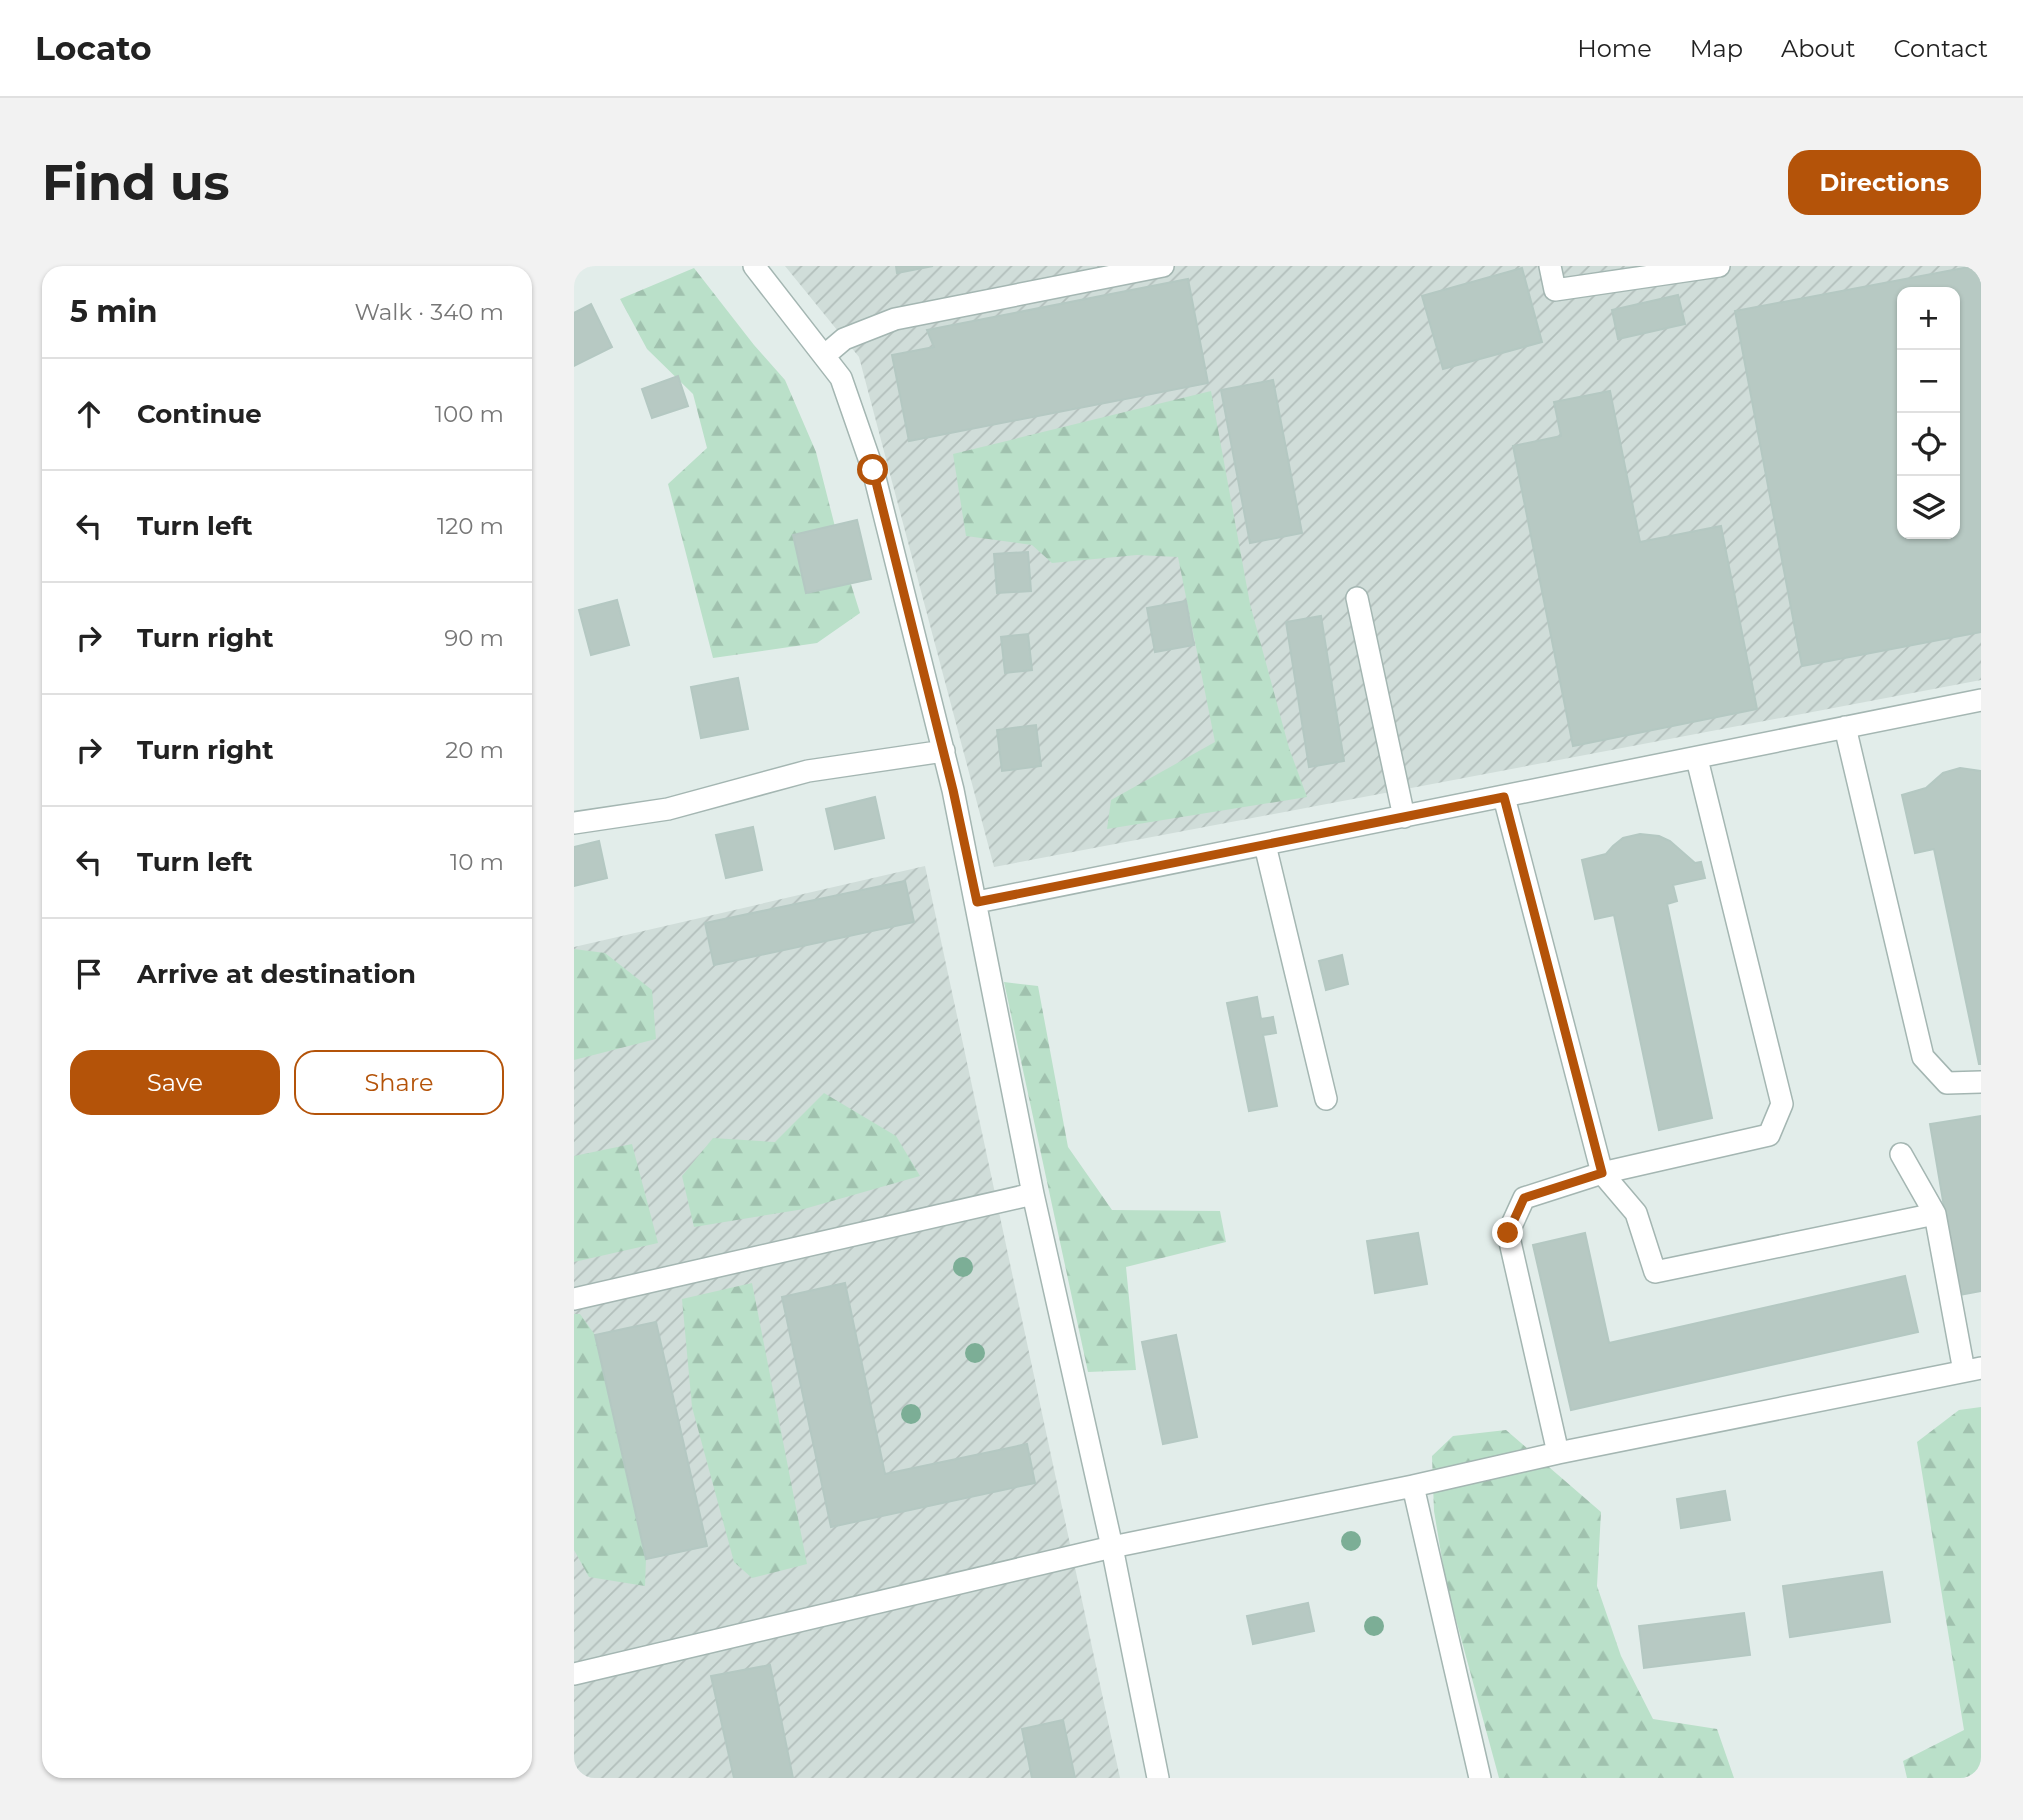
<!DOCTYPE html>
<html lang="en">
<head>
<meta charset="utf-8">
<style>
  body { margin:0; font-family:Montserrat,sans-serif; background:#f2f2f2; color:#222 }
  .controls { position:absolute; right:21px; top:21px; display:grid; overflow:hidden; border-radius:14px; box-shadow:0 2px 5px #0004 }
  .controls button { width:63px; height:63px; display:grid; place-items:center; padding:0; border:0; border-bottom:2px solid #e0e0e0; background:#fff; color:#222; font:35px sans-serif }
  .stop { position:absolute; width:21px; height:21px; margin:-16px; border:5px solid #b45309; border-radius:50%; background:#fff }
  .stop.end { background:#b45309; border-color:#fff; box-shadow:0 2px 7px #0008 }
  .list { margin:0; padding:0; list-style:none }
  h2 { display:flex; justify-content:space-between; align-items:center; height:91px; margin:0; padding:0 28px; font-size:30px }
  h2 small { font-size:23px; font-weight:400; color:#767676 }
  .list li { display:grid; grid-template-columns:46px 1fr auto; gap:21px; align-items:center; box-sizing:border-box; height:112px; padding:0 28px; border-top:2px solid #e0e0e0 }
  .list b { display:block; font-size:26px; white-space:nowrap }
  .list em { font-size:23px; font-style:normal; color:#767676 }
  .actions { display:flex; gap:14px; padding:21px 28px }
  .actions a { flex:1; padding:16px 0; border:2px solid #b45309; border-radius:21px; text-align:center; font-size:24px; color:#b45309 }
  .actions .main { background:#b45309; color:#fff }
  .icon { flex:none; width:38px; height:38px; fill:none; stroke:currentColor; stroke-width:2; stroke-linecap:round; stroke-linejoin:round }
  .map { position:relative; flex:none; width:1407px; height:1512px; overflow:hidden; border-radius:21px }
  header { display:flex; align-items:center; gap:42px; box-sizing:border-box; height:98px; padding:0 35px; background:#fff; border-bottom:2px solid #e0e0e0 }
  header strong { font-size:33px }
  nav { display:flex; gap:38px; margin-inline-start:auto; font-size:24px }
  .intro { display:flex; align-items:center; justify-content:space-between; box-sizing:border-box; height:168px; padding:0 42px }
  h1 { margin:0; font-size:49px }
  .button { padding:18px 32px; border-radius:21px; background:#b45309; color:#fff; font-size:24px; font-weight:700 }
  main { display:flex; gap:42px; padding:0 42px }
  aside { flex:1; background:#fff; border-radius:21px; box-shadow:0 2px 5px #0004 }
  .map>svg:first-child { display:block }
</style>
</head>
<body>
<header>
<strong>Locato</strong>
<nav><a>Home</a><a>Map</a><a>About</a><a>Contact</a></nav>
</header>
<div class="intro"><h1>Find us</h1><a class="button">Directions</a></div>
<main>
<aside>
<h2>5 min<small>Walk · 340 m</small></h2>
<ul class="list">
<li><svg class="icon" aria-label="ahead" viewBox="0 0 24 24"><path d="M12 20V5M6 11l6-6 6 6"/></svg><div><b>Continue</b></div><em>100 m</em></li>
<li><svg class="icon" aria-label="left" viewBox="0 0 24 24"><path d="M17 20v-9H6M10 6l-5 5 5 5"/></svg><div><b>Turn left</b></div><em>120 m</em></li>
<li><svg class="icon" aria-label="right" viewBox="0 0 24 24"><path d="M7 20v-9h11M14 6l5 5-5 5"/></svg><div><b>Turn right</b></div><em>90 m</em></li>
<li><svg class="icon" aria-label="right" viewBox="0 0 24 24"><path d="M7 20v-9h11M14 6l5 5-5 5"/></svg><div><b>Turn right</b></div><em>20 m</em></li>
<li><svg class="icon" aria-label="left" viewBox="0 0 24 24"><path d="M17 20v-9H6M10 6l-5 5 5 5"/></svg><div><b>Turn left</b></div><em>10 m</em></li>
<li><svg class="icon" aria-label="arrive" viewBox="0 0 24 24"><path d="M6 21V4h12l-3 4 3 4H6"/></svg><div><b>Arrive at destination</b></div></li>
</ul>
<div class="actions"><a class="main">Save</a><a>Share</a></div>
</aside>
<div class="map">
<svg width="1407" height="1512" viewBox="0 0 1407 1512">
  <defs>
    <pattern id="industrial-furrows" width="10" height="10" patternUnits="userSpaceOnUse" patternTransform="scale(1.75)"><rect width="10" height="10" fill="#d0ddd9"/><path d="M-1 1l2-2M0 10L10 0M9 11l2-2" fill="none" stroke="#b2bfbb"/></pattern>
    <pattern id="forest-firs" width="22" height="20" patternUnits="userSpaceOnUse" patternTransform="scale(1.75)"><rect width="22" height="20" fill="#bae0c9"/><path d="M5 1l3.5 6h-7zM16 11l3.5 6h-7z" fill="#a0c1ae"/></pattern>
  </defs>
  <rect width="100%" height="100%" fill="#e2edea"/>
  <path fill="url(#industrial-furrows)" fill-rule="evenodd" d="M211,0H1407V414L420,601L285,91ZM1328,26H1381V268H1328Z
    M351,600L546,1512H0V681Z"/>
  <path fill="url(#forest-firs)" d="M120,2L180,79L211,114L242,186L270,296L286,347L243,377L139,392L94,218L133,182L119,128L73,83L46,33Z
    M637,125L676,338L715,482L733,531L533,563L537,534L641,476L604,291L563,289L478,297L458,279L392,270L379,188Z
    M0,683L31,687L78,724L82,773L0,794Z
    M430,716L464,720L494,881L538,944L646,945L652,976L552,1001L562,1104L514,1106Z
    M250,827L322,870L346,910L230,943L120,961L108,910L139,872L201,876Z
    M58,878L84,977L0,996V890Z
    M178,1017L233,1298L178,1312L160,1296L118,1141L108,1033Z
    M0,1048H6L21,1069L72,1293L71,1320L15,1311L0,1284Z
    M1407,1141V1512H1333L1329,1495L1390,1464L1343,1176L1385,1144Z
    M932,1164L1027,1246L1023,1320L1047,1390L1079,1453L1143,1463L1160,1512H925L872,1317L860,1245L858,1190L879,1170Z"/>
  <path fill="#b7c9c3" stroke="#b4c8c2" stroke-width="2" fill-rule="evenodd" d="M322,0H359L323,7Z
    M1400,0H1407V366L1228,400L1161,45ZM1328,26H1381V268H1328Z
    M948,2L968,76L869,103L848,30Z
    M614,13L634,117L335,175L318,89L360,81L353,64Z
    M1104,29L1111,58L1044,73L1038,44Z
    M17,38L38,81L0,100V47Z
    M104,110L114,140L78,152L68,123Z
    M699,114L728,267L676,277L647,124Z
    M1036,125L1066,276L1147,260L1183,443L999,480L939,180L987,170L980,136Z
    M283,254L297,313L232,327L219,269Z
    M454,286L457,325L423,327L420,288Z
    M43,334L55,379L17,389L5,344Z
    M612,335L620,379L581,386L573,342Z
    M747,350L770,495L735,501L712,356Z
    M454,368L458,404L431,407L427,371Z
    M164,412L174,463L127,472L117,421Z
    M462,459L467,500L428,505L423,464Z
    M1386,502L1407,505V798H1405L1360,583L1341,587L1328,529L1352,522L1369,507Z
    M301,531L310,572L261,583L252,543Z
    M179,561L188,604L152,612L142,569Z
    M1066,568L1085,570L1096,575L1121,597L1127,596L1131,612L1099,619L1103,635L1093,638L1138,852L1085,864L1040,649L1021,653L1008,594L1032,588L1039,580L1049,572Z
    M25,575L33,612L0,620V581Z
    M331,615L340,656L140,699L131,657Z
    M768,689L774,718L752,724L745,695Z
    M683,731L687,753L699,751L702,767L689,769L703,840L675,845L653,737Z
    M1407,850V1025L1385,1029L1356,858Z
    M844,967L853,1018L801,1027L793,975Z
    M1011,967L1035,1077L1331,1010L1344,1066L997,1144L959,979Z
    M271,1017L311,1208L453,1178L461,1217L257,1261L208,1031Z
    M82,1056L133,1280L72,1293L21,1069Z
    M602,1069L623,1171L589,1178L568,1076Z
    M1151,1225L1156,1254L1107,1262L1103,1233Z
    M1308,1306L1316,1356L1216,1371L1209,1320Z
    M734,1337L740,1365L679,1378L673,1350Z
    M1170,1347L1176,1389L1070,1402L1065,1360Z
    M196,1399L219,1512H160L137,1410Z
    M489,1454L501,1512H458L448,1463Z"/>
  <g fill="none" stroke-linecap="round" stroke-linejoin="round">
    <g stroke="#a4b6b2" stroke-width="24">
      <path id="minor" d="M180,0L267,112L299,204L379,524L459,928L538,1281L584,1512
        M976,0L981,24L1145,0
        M250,90L270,73L321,53L589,0
        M783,332L830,551
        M1271,461L1349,791L1373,817L1407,816
        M1123,493L1208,838L1195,869L1028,907L1062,947L1081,1006L1361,948
        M930,531L1028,907L950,932L934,967L984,1187
        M0,557L94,543L234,505L370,485
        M691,579L752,833
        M403,636L1407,434
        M1327,888L1361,948L1390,1105
        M0,1033L459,928
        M839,1220L906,1512
        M0,1408L538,1281L839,1220L984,1187L1407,1102"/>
    </g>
    <use href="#minor" stroke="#fff" stroke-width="21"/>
  </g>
  <g fill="#7cae96">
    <circle cx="389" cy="1001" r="10"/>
    <circle cx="401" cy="1087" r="10"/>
    <circle cx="337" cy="1148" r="10"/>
    <circle cx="777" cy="1275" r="10"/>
    <circle cx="800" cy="1360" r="10"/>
  </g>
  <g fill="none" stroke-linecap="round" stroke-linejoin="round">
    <path stroke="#b45309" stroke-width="9" d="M299,204L379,524L403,636L930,531L1028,907L950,932L934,967"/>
  </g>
</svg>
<div class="controls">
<button>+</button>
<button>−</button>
<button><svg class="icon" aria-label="locate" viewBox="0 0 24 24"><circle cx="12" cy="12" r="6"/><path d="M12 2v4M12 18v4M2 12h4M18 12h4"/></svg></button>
<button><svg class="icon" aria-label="layers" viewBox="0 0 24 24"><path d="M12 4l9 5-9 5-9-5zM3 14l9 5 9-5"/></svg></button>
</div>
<div class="stop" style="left:299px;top:204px"></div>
<div class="stop end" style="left:934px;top:967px"></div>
</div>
</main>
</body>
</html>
